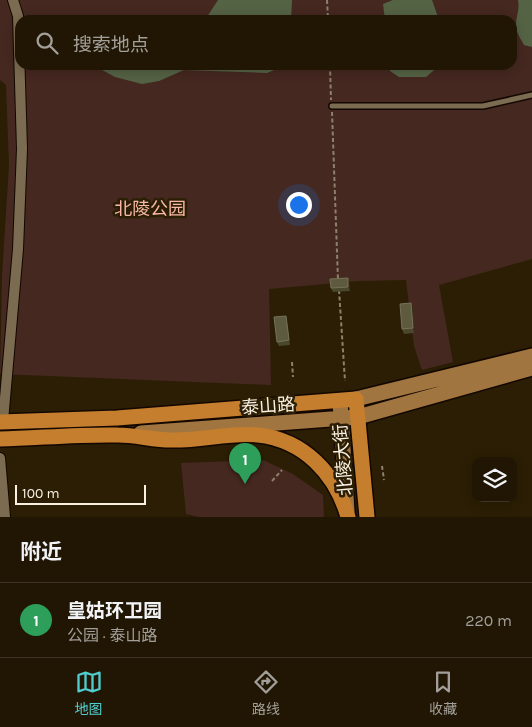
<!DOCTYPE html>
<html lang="zh">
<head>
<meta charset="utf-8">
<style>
  body { margin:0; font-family:Karla,"Noto Sans SC",sans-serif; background:#2d2312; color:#f1f3f6 }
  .controls { position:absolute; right:15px; bottom:15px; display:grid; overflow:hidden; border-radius:10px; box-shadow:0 2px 12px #0003 }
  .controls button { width:45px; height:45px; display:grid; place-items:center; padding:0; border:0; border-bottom:1px solid #3d3525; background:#201603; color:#f1f3f6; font:25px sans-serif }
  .scale { position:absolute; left:15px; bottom:12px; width:131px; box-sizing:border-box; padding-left:5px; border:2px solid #faf1e2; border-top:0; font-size:14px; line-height:18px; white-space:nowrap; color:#faf1e2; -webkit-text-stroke:4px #2b1e04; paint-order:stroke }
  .you { position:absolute; left:298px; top:204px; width:18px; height:18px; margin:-12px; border:4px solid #fff; border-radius:50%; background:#1a73e8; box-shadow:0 0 0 8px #1a73e833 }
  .badge { display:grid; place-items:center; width:32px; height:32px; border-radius:50%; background:#52cdcf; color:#fff; font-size:16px; font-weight:700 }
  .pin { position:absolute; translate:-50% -41px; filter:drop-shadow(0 1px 2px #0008) }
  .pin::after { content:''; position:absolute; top:26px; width:18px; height:15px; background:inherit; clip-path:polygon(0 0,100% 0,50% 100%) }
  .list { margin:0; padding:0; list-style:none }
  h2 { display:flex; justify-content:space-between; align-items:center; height:65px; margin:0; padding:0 20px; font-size:21px }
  h2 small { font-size:16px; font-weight:400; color:#a29f9a }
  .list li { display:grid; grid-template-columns:32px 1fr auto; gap:15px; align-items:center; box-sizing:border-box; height:75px; padding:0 20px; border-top:1px solid #3d3525 }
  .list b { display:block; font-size:19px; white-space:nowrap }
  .list p { margin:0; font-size:16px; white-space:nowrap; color:#a29f9a }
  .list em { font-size:16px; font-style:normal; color:#a29f9a }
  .icon { flex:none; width:28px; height:28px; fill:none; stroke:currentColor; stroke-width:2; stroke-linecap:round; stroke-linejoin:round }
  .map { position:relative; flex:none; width:532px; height:517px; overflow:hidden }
  .search { position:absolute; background:#201603; box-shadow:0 2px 12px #0003; left:15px; right:15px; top:15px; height:55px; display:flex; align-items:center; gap:12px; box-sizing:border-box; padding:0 18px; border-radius:15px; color:#a29f9a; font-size:19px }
  .sheet { height:140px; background:#201603 }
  nav { display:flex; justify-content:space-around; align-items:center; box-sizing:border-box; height:70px; border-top:1px solid #3d3525; background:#201603; font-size:14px; color:#a29f9a }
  nav a { display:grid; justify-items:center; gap:2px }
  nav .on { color:#52cdcf }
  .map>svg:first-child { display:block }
</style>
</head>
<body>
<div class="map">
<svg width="532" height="517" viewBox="0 0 532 517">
  <rect width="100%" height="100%" fill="#2b1e04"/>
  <path fill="#452820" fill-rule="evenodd" d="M0,0H532V259L439,285L453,362L422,370L414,346L406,280L359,281L269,289L271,385L0,374L2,276L9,165L6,85L0,80ZM20,20H512V65H20Z
    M263,460L293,474L323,495L324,517H199L186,514L181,463Z"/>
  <path fill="#556345" d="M218,0H292L291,20H205Z
    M393,0H432L439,20H385L383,4Z
    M518,0H532V47L524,45C521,39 516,33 516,25C516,16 520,10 518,0Z
    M93,65H141L149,67L152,65H286L267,73L184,70L159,81L142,84L115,77Z
    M390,65H440L426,77H399L390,71Z"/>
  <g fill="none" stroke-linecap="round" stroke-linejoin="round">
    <g stroke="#130700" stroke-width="8">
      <path id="lane" d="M332,106H483L532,95"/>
    </g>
    <g stroke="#130700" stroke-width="12">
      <path id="street" d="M3,421L18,249L22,149L18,16L13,0
        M0,458L5,517"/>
    </g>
    <g stroke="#130700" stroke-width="18">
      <path id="secondary" d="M356,399L532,356
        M340,401L347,511
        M141,433L358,417L532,368"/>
    </g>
    <g stroke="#130700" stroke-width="18">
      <path id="primary" d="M0,422L117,418L356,399L367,517
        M0,439C39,438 79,434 118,435C136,435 153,440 171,440C200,441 230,432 258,435C304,440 336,474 348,517"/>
    </g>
    <path stroke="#8d816d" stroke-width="2" stroke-dasharray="4 2.5" stroke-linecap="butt" d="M327,0L328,20
      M330,65L331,100
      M332,112L338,280
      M339,290L345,381
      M292,362L293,377
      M382,466L384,480
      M272,481L282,470"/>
    <use href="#lane" stroke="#7b6b50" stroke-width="5"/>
    <use href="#street" stroke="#7b6b50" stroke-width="10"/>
    <use href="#secondary" stroke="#a0753f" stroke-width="15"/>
    <use href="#primary" stroke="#c57e2e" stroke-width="15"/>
  </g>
  <path fill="#4a482c" d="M349,282L350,291L333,292L331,288Z
    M413,308L414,333L404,334L402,329Z
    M286,316L287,321L290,345L279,346L277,342Z"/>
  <path fill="#362f14" d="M348,278L349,282L350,291L348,287Z
    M411,303L413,308L414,333L413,328Z"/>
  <path fill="#5d5a3f" stroke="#767259" d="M348,278V287L331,288L330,279Z
    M411,303L413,328L402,329L400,304Z
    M286,316L289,340L277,342L274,317Z"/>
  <g text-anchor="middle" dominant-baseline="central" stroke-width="5" stroke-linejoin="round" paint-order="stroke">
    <g font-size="18" fill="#f9b8a7" stroke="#2b1e04">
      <text x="150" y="209">北陵公园</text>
    </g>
    <g font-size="18" fill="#faf1e2" stroke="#2b1e04">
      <text transform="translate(268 406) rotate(-4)">泰山路</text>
      <text transform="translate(343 460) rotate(-95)">北陵大街</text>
    </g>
  </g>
</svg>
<div class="controls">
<button><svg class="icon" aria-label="layers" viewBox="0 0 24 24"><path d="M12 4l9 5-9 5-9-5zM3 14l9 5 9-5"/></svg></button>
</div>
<div class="scale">100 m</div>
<div class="you"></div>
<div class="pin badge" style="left:245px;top:484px;background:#2e9e5b">1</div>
<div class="search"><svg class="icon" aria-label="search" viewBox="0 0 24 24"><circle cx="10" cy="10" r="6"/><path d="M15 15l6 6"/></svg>搜索地点</div>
</div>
<section class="sheet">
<h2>附近<small></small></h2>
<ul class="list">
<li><span class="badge" style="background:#2e9e5b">1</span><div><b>皇姑环卫园</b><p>公园 · 泰山路</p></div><em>220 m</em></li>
</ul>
</section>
<nav>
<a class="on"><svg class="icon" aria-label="map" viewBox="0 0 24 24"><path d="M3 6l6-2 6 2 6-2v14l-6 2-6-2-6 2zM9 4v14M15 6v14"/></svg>地图</a>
<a><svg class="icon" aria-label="directions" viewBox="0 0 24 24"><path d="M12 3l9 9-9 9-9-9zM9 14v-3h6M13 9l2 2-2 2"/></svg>路线</a>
<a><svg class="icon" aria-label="saved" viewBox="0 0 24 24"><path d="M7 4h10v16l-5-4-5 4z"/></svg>收藏</a>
</nav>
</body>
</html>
